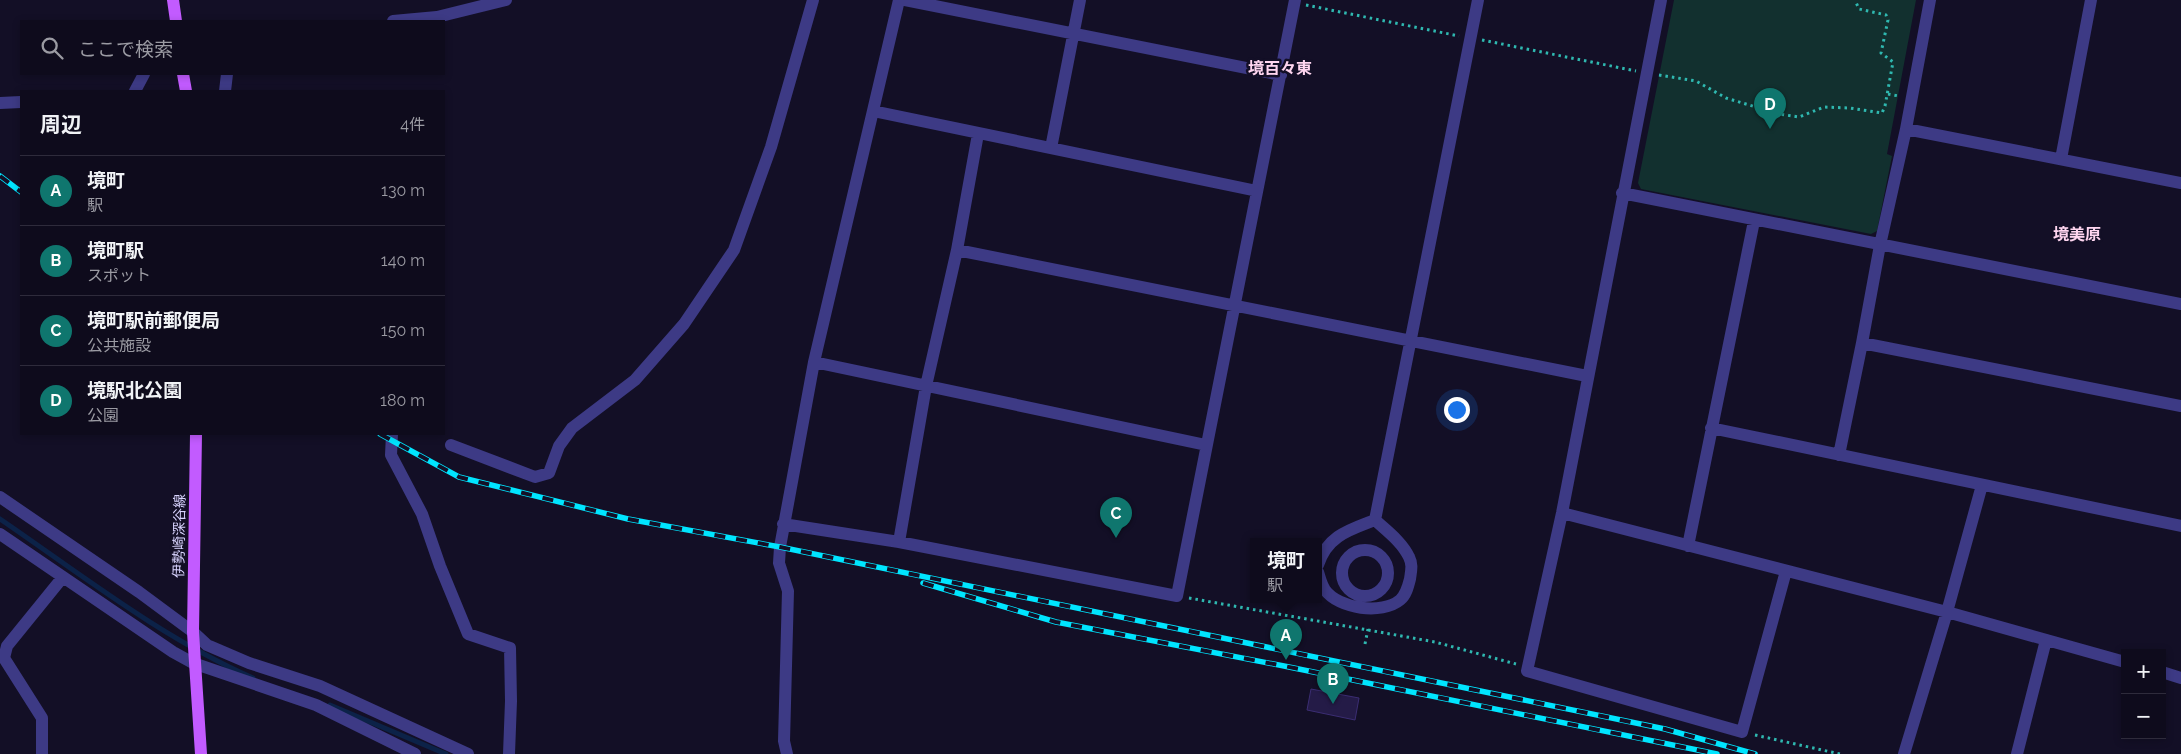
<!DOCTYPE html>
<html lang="ja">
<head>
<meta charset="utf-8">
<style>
  body { margin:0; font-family:Raleway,"Noto Sans JP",sans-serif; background:#171425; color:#f1f3f6 }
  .controls { position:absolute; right:15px; bottom:15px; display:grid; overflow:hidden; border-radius:0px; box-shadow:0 2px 8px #0003 }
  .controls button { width:45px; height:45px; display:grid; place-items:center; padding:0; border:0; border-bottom:1px solid #2e2b3b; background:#0e0b1c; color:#f1f3f6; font:25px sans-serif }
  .you { position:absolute; left:1456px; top:409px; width:18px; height:18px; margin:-12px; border:4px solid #fff; border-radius:50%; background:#1a73e8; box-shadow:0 0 0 8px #1a73e833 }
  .badge { display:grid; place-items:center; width:32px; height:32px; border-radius:50%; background:#0f766e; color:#fff; font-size:16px; font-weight:700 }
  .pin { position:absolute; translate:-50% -41px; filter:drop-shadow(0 1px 2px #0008) }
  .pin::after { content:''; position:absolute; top:26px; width:18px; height:15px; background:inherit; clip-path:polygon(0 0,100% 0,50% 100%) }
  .popup { position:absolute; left:1250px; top:538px; width:72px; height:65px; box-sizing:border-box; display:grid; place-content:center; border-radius:0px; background:#0e0b1c; filter:drop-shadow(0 1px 4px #0005); font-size:16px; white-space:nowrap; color:#9b9ba3 }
  .popup b { font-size:19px; color:#f1f3f6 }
  .popup::after { content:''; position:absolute; left:50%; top:100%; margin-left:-10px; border:10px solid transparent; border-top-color:#0e0b1c }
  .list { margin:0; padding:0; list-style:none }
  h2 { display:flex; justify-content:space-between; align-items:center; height:65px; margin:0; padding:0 20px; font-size:21px }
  h2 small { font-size:16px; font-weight:400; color:#9b9ba3 }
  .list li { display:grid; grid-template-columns:32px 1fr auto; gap:15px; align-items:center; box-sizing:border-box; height:70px; padding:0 20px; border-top:1px solid #2e2b3b }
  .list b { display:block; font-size:19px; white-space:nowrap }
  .list p { margin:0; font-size:16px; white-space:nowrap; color:#9b9ba3 }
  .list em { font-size:16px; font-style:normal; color:#9b9ba3 }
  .icon { flex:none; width:28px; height:28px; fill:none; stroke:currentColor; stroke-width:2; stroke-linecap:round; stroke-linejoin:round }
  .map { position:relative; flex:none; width:2181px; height:754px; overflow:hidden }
  .search { position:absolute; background:#0e0b1c; box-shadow:0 2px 8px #0003; left:20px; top:20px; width:425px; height:55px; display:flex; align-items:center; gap:12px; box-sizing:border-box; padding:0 18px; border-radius:0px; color:#9b9ba3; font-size:19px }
  .panel { position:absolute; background:#0e0b1c; box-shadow:0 2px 8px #0003; left:20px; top:90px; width:425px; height:345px; border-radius:0px }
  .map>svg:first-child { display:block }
</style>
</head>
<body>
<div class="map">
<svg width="2181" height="754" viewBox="0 0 2181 754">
  <rect width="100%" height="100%" fill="#130f26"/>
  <path fill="#12302f" d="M1674,0H1916L1887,154L1892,156L1877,231L1871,234L1641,189L1638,183Z"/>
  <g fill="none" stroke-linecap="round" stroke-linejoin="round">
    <path stroke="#0c2248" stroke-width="5" d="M0,519C82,575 162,638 253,678
      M330,705L446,754"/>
  </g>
  <path fill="#241b47" stroke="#3b2d73" d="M1311,689L1359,698L1355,720L1307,710Z"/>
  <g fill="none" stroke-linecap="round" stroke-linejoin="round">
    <path stroke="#2fb8b0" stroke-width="3" stroke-dasharray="2.5 4" stroke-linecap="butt" d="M1306,5L1459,36
      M1482,40L1636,71
      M1659,75L1696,81L1726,98L1779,114L1799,117L1824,107L1850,108L1882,113L1885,106L1893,62L1881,53L1888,20L1886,15L1859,9L1855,0
      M1888,94L1899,96
      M1189,598L1435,642L1516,664
      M1365,644L1368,629
      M1755,735L1840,754"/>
    <path stroke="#3d3a85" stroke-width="12" d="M905,0L1281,75
      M1661,0L1562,513L1527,671L1742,732L1786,571
      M393,21L437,17L506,0
      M135,91L144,74
      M225,91L227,74
      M0,103L21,102
      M873,111L1257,191
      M1906,129L2181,183
      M1051,148L1080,0
      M2061,159L2091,0
      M1622,193L2181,304
      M957,250L1587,376
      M1862,343L2181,406
      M814,362L1206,445
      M1711,428L2181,526
      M392,434L391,455L422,514L440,566L468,634L510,648L511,701L509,754
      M451,445L535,477L549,473L559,446L572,428L635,380L684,324L734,250L771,147L813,0
      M1839,455L1862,343L1880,245L1906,129L1930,0
      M0,497L139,592L193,632L207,645L249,663L320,686L468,754
      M1562,513L1947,612L2125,662
      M1375,520L1478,0
      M783,524L899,542L1177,596L1295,0
      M0,534L173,652L193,663L316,705L415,754
      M899,542L926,386L957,250L978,134
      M1688,546L1754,221
      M1342 573a23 23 0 1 1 46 0a23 23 0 1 1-46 0Z
      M1318,565C1327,536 1349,530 1375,520
      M1318,572C1320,578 1321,584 1325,590C1339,609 1382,615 1400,600C1406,595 1408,587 1410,579C1411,571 1413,565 1409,557C1402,542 1387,531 1375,520
      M2162,672L2181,678
      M42,754V718L4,658L7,646L63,577
      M787,754L784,741L788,591L779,563L780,547L814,362L899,0
      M1904,754L1947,612L1982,485
      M2017,754L2046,640"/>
    <path stroke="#c25bff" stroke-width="12" d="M173,0L176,21
      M183,74L186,91
      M196,434L193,632L201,754"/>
    <g stroke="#00e5ff" stroke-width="5.5">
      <path id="rail" d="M0,176L21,192
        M380,434L459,477L628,519L780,547L1665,729L1755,754
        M923,583L1056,622L1284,666L1717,754"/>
    </g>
    <use href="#rail" stroke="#130f26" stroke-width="4" stroke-dasharray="11" stroke-linecap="butt"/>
  </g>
  <g text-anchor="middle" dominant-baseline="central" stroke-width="5" stroke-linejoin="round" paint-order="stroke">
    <g font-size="14" fill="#d9d4ff" stroke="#130f26">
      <text transform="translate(179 536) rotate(-89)">伊勢崎深谷線</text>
    </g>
    <g font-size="16" font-weight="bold" fill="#ffd6f0" stroke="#130f26">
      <text x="1280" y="68">境百々東</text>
      <text x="2077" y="234">境美原</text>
    </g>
  </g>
</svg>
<div class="controls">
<button>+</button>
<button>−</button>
</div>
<div class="you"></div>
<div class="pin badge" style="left:1286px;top:660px">A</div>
<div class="popup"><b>境町</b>駅</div>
<div class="pin badge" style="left:1333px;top:704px">B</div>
<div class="pin badge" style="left:1116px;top:538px">C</div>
<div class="pin badge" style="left:1770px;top:129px">D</div>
<div class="search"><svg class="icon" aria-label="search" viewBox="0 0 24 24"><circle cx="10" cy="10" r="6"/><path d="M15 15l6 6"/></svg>ここで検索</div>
<section class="panel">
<h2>周辺<small>4件</small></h2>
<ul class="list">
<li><span class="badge">A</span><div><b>境町</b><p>駅</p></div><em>130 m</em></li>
<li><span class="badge">B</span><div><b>境町駅</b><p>スポット</p></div><em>140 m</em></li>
<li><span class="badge">C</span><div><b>境町駅前郵便局</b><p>公共施設</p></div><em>150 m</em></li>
<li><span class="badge">D</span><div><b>境駅北公園</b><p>公園</p></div><em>180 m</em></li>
</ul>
</section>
</div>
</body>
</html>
